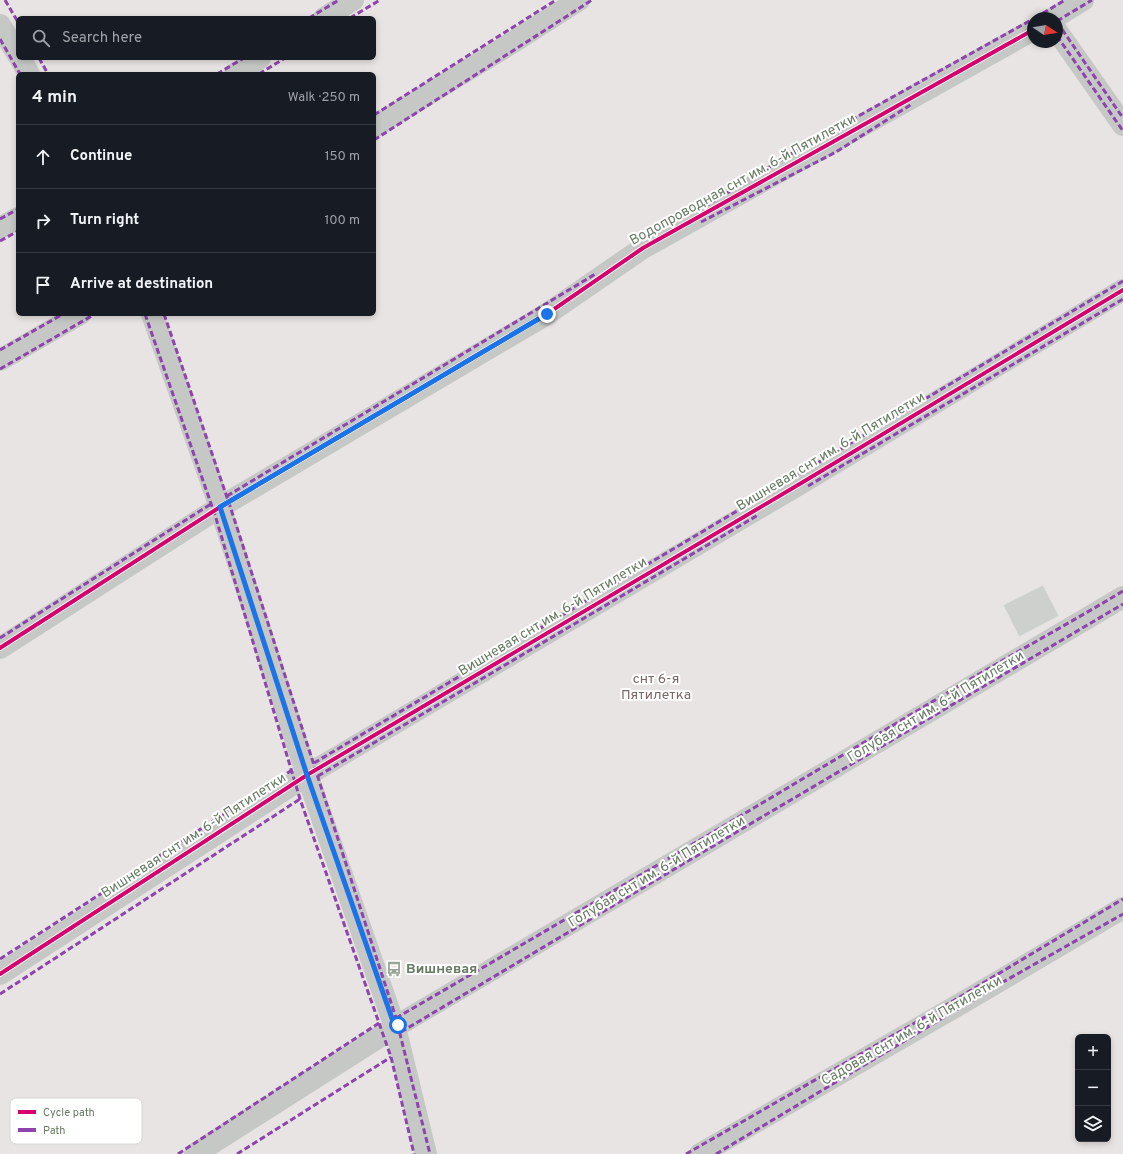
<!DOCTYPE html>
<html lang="en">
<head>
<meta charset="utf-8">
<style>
  body { margin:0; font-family:Overpass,sans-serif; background:#20242c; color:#f1f3f6 }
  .controls { position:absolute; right:12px; bottom:12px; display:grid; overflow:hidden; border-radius:6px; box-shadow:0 2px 6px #0003 }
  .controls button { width:36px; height:36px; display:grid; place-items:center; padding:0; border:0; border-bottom:1px solid #363941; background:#171b24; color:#f1f3f6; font:20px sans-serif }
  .compass { position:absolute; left:1027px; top:12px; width:36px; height:36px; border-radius:50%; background:#171b24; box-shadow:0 2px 6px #0003; rotate:102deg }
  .stop { position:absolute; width:12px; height:12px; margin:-9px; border:3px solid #1a73e8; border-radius:50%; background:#fff }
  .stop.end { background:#1a73e8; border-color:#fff; box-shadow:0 1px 4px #0008 }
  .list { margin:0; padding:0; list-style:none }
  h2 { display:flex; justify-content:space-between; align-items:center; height:52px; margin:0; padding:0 16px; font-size:17px }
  h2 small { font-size:13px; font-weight:400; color:#9ea1a6 }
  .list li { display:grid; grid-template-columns:26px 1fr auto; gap:12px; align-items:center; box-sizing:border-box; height:64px; padding:0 16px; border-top:1px solid #363941 }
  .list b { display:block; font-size:15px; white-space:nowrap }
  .list em { font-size:13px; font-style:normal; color:#9ea1a6 }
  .icon { flex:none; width:22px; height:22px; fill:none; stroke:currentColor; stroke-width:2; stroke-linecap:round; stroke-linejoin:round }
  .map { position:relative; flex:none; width:1123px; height:1154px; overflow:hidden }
  .search { position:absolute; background:#171b24; box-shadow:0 2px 6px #0003; left:16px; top:16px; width:360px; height:44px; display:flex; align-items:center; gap:10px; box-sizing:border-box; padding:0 14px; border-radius:6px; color:#9ea1a6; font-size:15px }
  .panel { position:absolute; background:#171b24; box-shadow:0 2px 6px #0003; left:16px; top:72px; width:360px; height:244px; border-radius:6px }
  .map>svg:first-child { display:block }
</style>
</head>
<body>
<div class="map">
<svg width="1123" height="1154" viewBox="0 0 1123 1154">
  <rect width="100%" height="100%" fill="#f5f5f5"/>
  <path fill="#e8e4e3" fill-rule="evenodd" d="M0,0H1123V1154H0ZM18,18H374V58H18ZM1033,18H1057V42H1033ZM18,74H374V314H18ZM1078,1037H1108V1139H1078Z"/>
  <path fill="#ced0ce" stroke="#e4e4e4" d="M1043,585L1059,616L1019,637L1003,605Z"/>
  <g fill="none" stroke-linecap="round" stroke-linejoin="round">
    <path stroke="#c6c8c6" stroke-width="22" d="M324,18L353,0
      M1054,18L1083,0
      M0,25L18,55
      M1057,31L1123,125
      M20,58L29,74
      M235,74L260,58
      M374,127L510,44L579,0
      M0,228L18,218
      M152,314L220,507L307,775L395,1027L426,1154
      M0,360L80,314
      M0,648L220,507L547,314L643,248L1033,30
      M0,974L307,775L803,482L1123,290
      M195,1154L398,1025L1123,597
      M700,1154L967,1000L1123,908"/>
    <path stroke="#8e44ad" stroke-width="3" stroke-dasharray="6 3" stroke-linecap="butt" d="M5,0L18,22
      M309,18L339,0
      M350,18L380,0
      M1035,18L1065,0
      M1057,21L1092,0
      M1057,22L1123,118
      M1057,36L1123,131
      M0,39L20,74
      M39,58L48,74
      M217,74L244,58
      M259,74L285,58
      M374,115L556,0
      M374,140L592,0
      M704,207L799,149L1033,19
      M0,219L18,209
      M701,222L836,152L912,104
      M0,241L18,231
      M145,314L215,515L300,799L391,1057L414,1154
      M164,314L230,506L396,1018L430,1154
      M0,350L63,314
      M0,369L95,314
      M808,486L1123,299
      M227,496L597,273
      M0,638L211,504
      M314,763L1123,281
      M318,776L758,515
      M0,959L292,770
      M0,994L300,799
      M396,1018C581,911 764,802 947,693C1005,658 1065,626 1123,591
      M401,1032L745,827L1123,604
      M178,1154L379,1023
      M237,1154L391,1057
      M686,1154L953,1001L1123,899
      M716,1154L996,986L1123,914"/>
    <g stroke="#fff" stroke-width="6">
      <path id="cycleway" d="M0,648L220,507L547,314L643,248L1033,30
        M0,974L307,775L803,482L1123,290"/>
    </g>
    <use href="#cycleway" stroke="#d6006c" stroke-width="4"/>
  </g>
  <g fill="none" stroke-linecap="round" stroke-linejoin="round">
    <path stroke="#1a73e8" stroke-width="5" d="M398,1025L395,1027L307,775L220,507L547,314"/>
  </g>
  <defs>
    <g id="bus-bare" transform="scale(1.2)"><path d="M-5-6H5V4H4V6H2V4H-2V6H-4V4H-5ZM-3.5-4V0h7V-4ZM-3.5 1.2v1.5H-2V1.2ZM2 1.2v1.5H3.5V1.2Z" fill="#99a697" stroke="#fff" stroke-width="2.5" paint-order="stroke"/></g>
  </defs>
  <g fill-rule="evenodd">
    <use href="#bus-bare" x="394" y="969"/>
  </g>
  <g text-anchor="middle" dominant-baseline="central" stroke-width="4" stroke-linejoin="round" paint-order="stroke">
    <g font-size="14" fill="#687c64" stroke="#fff">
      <text transform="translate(743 180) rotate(-29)">Водопроводная снт им. 6-й Пятилетки</text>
      <text transform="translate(831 452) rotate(-31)">Вишневая снт им. 6-й Пятилетки</text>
      <text transform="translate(553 617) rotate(-31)">Вишневая снт им. 6-й Пятилетки</text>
      <text transform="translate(936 707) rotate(-31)">Голубая снт им. 6-й Пятилетки</text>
      <text transform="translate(194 836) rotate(-33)">Вишневая снт им. 6-й Пятилетки</text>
      <text transform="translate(657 872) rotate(-31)">Голубая снт им. 6-й Пятилетки</text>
      <text transform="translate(912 1031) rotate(-30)">Садовая снт им. 6-й Пятилетки</text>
    </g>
    <g font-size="14" fill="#7a6a67" stroke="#fff">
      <text x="656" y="679">снт 6-я<tspan x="656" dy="16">Пятилетка</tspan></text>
    </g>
    <g font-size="14" font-weight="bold" fill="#687c64" stroke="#fff" text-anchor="start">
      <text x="406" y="969">Вишневая</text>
    </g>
  </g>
  <rect x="10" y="1098" width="132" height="46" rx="6" fill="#fff" stroke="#d2d8d0" stroke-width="1"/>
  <rect x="18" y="1110" width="18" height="4" fill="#d6006c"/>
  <rect x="18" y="1128" width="18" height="4" fill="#8e44ad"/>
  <g font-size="11" fill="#687c64">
    <text x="43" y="1116">Cycle path</text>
    <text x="43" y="1134">Path</text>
  </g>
</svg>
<div class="controls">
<button>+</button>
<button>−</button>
<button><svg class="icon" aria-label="layers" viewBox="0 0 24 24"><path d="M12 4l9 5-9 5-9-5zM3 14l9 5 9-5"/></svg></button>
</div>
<svg class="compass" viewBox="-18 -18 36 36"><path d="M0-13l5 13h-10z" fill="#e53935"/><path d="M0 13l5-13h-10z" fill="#9ea1a6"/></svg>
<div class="stop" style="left:398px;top:1025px"></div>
<div class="stop end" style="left:547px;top:314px"></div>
<div class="search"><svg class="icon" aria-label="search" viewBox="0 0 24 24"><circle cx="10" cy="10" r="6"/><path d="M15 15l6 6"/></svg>Search here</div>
<section class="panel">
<h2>4 min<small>Walk · 250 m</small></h2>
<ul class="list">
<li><svg class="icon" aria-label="ahead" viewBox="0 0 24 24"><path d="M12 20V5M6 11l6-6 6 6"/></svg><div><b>Continue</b></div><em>150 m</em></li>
<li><svg class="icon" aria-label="right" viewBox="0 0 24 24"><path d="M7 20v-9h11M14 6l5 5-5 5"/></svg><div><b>Turn right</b></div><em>100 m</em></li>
<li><svg class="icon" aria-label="arrive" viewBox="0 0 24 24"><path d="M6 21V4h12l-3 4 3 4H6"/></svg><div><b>Arrive at destination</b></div></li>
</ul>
</section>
</div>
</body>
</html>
